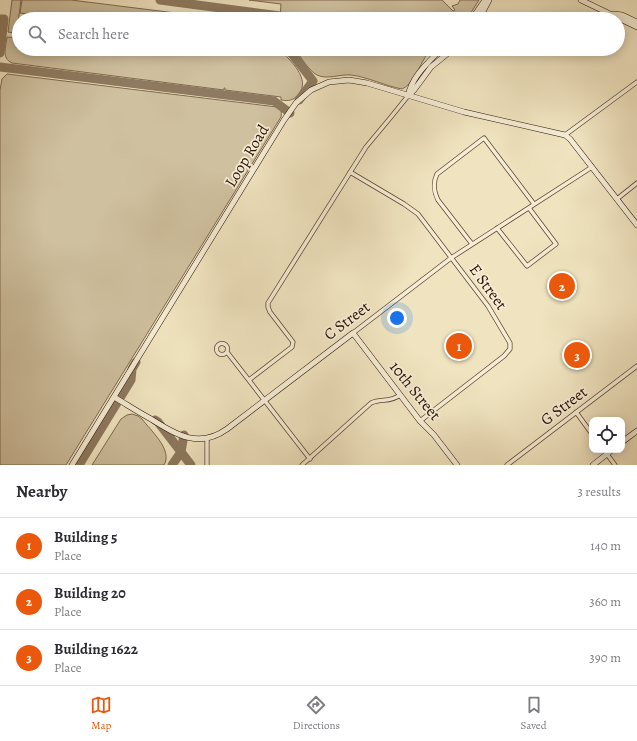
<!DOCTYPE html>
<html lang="en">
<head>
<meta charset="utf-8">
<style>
  body { margin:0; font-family:Alegreya,serif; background:#f7f7f7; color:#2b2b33 }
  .controls { position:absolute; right:12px; bottom:12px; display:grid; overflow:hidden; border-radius:8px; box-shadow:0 2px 10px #0003 }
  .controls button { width:36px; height:36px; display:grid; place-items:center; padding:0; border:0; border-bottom:1px solid #e1e1e2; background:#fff; color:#2b2b33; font:20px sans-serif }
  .you { position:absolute; left:397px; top:318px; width:14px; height:14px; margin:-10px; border:3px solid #fff; border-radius:50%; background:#1a73e8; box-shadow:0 0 0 6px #1a73e833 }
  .badge { display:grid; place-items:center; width:26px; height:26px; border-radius:50%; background:#ea580c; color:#fff; font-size:13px; font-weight:700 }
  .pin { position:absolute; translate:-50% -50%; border:2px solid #fff; box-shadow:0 1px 4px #0006 }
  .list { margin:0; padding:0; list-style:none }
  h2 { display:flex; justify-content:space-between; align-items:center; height:52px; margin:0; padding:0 16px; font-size:17px }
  h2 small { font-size:13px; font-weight:400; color:#7c7c81 }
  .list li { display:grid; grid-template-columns:26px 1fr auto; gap:12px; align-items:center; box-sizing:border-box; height:56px; padding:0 16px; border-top:1px solid #e1e1e2 }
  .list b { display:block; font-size:15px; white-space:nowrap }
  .list p { margin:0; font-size:13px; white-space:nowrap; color:#7c7c81 }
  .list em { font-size:13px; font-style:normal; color:#7c7c81 }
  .icon { flex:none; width:22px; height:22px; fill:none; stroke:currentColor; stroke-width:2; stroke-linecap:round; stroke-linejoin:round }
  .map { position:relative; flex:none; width:637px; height:465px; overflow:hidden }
  .search { position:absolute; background:#fff; box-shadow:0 2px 10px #0003; left:12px; right:12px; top:12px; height:44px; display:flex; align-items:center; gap:10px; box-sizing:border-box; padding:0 14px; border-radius:22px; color:#7c7c81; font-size:15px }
  .sheet { height:220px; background:#fff }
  nav { display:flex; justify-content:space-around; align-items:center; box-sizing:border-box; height:56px; border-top:1px solid #e1e1e2; background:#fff; font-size:11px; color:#7c7c81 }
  nav a { display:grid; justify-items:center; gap:2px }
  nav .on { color:#ea580c }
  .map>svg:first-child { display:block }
</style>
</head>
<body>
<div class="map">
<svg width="637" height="465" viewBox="0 0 637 465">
  <rect width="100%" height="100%" fill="#f0e4c0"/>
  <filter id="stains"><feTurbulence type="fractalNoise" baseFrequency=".005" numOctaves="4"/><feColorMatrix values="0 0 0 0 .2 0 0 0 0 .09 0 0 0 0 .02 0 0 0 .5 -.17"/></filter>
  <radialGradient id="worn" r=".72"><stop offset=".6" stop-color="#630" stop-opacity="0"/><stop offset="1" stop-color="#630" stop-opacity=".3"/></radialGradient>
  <path fill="#cfc09f" stroke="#7e6850" d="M12,0H21L17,31L14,33L8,32Z
    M22,0H71L224,19H65L20,13Z
    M249,0H442L453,11L455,10L452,6L458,4L460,0H479L467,19H441L436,13L430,19H280L281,4Z
    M7,37L19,38V49H280C290,61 312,79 298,95C292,101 289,101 281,100V97L225,90V88H224V90L12,63C1,58 6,47 7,37Z
    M295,49H434C430,52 425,56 423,61C418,69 412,85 402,89C385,86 368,77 351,75C340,74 327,80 317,75C309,71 300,56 295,49Z
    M7,74L277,107C281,109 282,112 281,117L66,465H0V90L2,79Z
    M132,414L138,416L142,419C151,431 173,450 164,465H92L121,419L127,415Z"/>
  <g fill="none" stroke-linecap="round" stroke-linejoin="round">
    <path stroke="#8e7a60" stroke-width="9" d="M160,0L280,16
      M0,19H4L0,53
      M288,49L313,81L299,100
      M0,67L274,101L290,113
      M155,420L158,422L191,465
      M79,465L131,380L132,369L136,362
      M172,465L181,452L184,435"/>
    <g stroke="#5d4530" stroke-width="5">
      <path id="street" d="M565,135L637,82
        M350,172L404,204L418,214L488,306L510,343V349L504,356L420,421
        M617,199L637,183
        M497,228L527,266L556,244L529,208
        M472,244L438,200C434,192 433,182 437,174L484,138L534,204
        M353,333L451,258L592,167
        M216.5 349a5.5 5.5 0 1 1 11 0a5.5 5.5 0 1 1-11 0Z
        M227,352L310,459
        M249,380L292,347L293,342L270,312L268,307V303L366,147L391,117L408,96
        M576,412L592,434
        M207,439V465
        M604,450L615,465
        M302,465L371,403C381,398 390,403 400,395
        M507,465L637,366"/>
    </g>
    <g stroke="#2c1000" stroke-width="6">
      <path id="secondary" d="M581,0L637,27
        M614,14L622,15L637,22
        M472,19L485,0
        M479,19L489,0
        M408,96L414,90L431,67L453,49
        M408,96C412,76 428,63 441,49
        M114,397C126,404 138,412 151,419C177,435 199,449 227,429L353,333L420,421L434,435L457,465
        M622,442L637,431
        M72,465L284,120L296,103L311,90L329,82L349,80L367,83L464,112L565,135L570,139L637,225
        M593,465L612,450"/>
    </g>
    <use href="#street" stroke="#f5edd6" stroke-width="3.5"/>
    <use href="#secondary" stroke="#f5edd6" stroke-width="5"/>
  </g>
  <g text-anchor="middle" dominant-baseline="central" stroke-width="3.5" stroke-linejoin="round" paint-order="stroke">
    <g font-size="16" fill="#2c1000" stroke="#f5edd6">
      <text transform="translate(247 156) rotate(-59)">Loop Road</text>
      <text transform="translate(488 287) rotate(54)">E Street</text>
      <text transform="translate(347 321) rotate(-37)">C Street</text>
      <text transform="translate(415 391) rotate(51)">10th Street</text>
      <text transform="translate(564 406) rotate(-37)">G Street</text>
    </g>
  </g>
  <rect width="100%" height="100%" filter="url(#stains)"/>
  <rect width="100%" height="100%" fill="url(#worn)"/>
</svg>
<div class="controls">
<button><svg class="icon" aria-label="locate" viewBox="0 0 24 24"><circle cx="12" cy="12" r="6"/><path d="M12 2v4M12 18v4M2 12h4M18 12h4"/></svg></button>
</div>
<div class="you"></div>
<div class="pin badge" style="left:459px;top:346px">1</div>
<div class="pin badge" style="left:562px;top:286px">2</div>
<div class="pin badge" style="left:577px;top:355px">3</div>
<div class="search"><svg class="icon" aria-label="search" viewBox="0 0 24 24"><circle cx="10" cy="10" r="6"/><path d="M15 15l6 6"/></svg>Search here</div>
</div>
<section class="sheet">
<h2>Nearby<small>3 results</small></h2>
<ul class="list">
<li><span class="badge">1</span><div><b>Building 5</b><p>Place</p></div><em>140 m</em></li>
<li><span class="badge">2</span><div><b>Building 20</b><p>Place</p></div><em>360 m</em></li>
<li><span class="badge">3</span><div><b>Building 1622</b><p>Place</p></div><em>390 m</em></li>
</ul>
</section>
<nav>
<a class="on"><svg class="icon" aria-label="map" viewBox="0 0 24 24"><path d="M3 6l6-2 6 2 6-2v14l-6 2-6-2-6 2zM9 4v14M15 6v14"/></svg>Map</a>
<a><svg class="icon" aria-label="directions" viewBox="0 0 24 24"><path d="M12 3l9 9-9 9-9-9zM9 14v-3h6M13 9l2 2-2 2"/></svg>Directions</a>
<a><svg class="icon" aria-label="saved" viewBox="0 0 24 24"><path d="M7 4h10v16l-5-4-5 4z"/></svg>Saved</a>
</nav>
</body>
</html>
